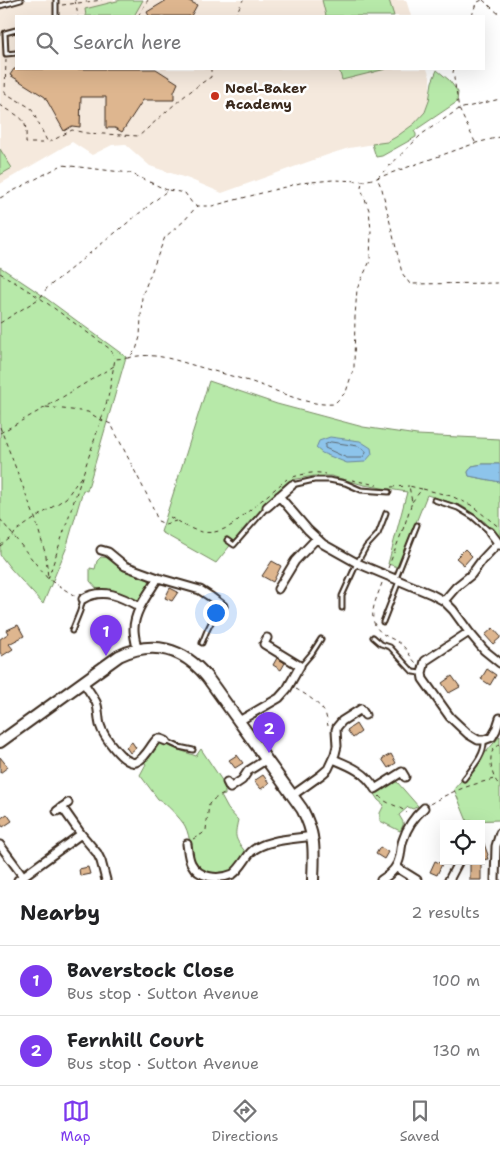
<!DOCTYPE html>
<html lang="en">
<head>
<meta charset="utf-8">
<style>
  body { margin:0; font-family:"Shantell Sans",sans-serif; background:#f2f2f2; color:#202124 }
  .controls { position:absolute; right:15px; bottom:15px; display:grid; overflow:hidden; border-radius:0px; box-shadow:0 5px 20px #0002 }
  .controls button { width:45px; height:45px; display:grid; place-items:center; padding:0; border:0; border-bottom:1px solid #e0e0e0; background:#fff; color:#202124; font:25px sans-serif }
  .you { position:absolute; left:215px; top:612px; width:18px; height:18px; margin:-12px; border:4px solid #fff; border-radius:50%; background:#1a73e8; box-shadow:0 0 0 8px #1a73e833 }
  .badge { display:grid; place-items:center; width:32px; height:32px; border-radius:50%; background:#7c3aed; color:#fff; font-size:16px; font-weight:700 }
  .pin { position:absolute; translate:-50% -41px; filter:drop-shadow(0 1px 2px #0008) }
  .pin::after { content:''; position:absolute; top:26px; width:18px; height:15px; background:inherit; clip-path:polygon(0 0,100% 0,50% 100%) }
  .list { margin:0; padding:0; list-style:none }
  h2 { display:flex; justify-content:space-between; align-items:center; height:65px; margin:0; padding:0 20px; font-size:21px }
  h2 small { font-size:16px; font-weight:400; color:#757577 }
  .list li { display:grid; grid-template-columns:32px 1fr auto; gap:15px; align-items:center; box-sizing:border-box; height:70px; padding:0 20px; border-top:1px solid #e0e0e0 }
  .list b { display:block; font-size:19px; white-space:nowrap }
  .list p { margin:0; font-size:16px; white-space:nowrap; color:#757577 }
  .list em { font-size:16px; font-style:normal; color:#757577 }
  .icon { flex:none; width:28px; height:28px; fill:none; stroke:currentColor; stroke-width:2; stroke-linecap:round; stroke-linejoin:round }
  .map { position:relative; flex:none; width:500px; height:880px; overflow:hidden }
  .search { position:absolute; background:#fff; box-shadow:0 5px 20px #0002; left:15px; right:15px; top:15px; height:55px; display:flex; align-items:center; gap:12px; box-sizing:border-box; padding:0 18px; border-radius:0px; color:#757577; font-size:19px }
  .sheet { height:205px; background:#fff }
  nav { display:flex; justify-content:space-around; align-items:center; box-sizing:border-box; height:70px; border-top:1px solid #e0e0e0; background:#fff; font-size:14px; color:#757577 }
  nav a { display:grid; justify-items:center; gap:2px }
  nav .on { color:#7c3aed }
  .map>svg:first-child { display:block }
</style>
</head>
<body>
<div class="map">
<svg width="500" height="880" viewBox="0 0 500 880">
  <rect width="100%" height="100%" fill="#fff"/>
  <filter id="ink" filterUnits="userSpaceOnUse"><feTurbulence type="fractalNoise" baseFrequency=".02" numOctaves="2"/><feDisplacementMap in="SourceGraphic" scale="10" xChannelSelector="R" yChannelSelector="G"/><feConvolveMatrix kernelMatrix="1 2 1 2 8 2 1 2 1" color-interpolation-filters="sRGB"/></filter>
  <g filter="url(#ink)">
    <path fill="#f5e9dd" d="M0,0H406L411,16H16V69H427L430,77V90L429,101L425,112L414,124L396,137L387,142L349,148L330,154L222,193L189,179L150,166L125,144L112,145L92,155L72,142L0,184Z"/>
    <path fill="#b7e9a9" stroke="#798a64" d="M121,0H143L134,16H86L85,9Z
      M322,0H389L394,16H326Z
      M339,69H386L342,80Z
      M437,70L449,80L458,92L457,102L414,131L416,134V137L382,156L376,157L372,144L387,142L396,137L414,124L425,112L429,101L432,82Z
      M0,149L12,168L0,175Z
      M0,267L39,293L126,357L87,491L83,490L66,549L43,604L11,569L0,555Z
      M209,381L277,404L363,427L417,435L500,439V464H483L472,466L468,472L469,476L500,482V538L485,522L462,506L427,495L398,567L388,564L407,492L364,485L331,476H314L291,480L250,521L216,563L161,532Z
      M101,557L110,558L121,567L135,574L144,577L149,580L150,585L141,600H136L116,592L98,590L90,581V568L95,569L97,561Z
      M500,736V820L467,821L454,789Z
      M158,741L165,742L171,747L196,756L201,749L225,785V795L221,796L228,809L238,820C234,838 235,838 246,853C242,859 237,868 231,872C219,878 203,875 196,864C190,852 191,838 185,826C182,820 164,801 158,799L140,775L146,764L142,761Z
      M394,781L397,782L418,806L413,809L408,807L399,815C404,824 405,822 400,831L380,821V813L384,805L378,800L374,794L378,791V789Z"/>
    <path fill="#8dc4eb" stroke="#6c8699" d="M330,437L360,441L371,448L372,454L365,462L347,463L322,453L316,448L319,441Z
      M483,464H500V482L469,476L468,472L472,466Z"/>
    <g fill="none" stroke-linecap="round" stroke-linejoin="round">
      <path stroke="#5c6870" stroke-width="1" d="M331,442L358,446L366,451V453L362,458H347L325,448V445Z"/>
    </g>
    <path fill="#deb68f" stroke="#3b2a1e" d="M167,0H187L197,5L191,16H149L147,12Z
      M14,69H156L178,83L174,92V100H143L122,132L115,128H106V97H81L80,127L72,126L64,131L45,97L10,75Z
      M465,549L472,556L464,565L456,558Z
      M272,561L281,566L273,582L262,576Z
      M170,588L178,592L172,601L165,598Z
      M18,625L24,636L9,644L13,649L2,656L0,652V639L9,633L7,630Z
      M493,628L500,636V638L493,644L485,635Z
      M277,658L285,663L281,670L273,665Z
      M487,669L496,675L490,685L481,679Z
      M452,676L460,687L449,693L442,683Z
      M356,724L361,732L353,738L347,730Z
      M132,742L136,748L130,753L126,747Z
      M391,754L396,763L388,768L382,759Z
      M237,755L243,763L235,768L229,760Z
      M0,757L8,767L0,773Z
      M263,775L269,783L261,789L254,781Z
      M7,814L12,821L3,827L0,823V819Z
      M481,841H483L488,855L487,856L488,859L481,860Z
      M380,847L388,852L384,859L376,854Z
      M435,861L442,864L437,875L430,872Z
      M470,863H481V880H470Z
      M88,867L90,874L80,876L79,869Z"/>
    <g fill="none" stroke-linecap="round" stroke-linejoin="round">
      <g stroke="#3b2a1e" stroke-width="7">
        <path id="lane" d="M56,0V16
          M0,6L21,0
          M16,30L5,33L6,54L16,53
          M292,485L314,480H329L345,483L361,490L389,492
          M434,500L458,508L473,517L489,531
          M227,540L234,545L267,507
          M396,578L417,525
          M342,608V596L357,563L366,547L378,534L386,513
          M383,622L399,581
          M72,631L80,611L83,599
          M373,637L381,644L390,647L413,672L421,673
          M202,643C207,629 212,618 222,607
          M301,666L312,653L321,639
          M166,741L179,747L193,750
          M464,779C472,768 485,755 484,741"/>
      </g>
      <g stroke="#3b2a1e" stroke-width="11">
        <path id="street" d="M279,496L308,530L323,544L357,563L431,594L444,601L453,610L469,632L484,650L500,663
          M267,507L292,485
          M490,532L500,545
          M101,550L108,552L125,566L158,578C149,593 134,611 134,629C134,636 136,642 137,649
          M158,578L200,590L211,597L223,606
          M278,589L295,561L316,539
          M83,599C103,587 122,597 140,607
          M444,601L456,587L471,575L482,560L498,543
          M469,632L425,661L422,673L423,679L450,717L468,734L478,740H484L492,737L496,730L500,718
          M83,682C87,688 92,695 96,702C99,709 98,717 100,725C103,735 124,766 136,762C146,758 150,746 157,739H161L166,741
          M239,721L279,698L287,689L300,666L264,644L267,638
          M333,759C350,766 366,772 375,789L402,772L405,777
          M227,782L230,788L242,780L248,771L267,759
          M293,795L321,775L328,769L335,754L337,746L336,730L337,727L342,721L361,709L365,715
          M62,807L81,834L97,853L101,861L106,880
          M57,811L68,803
          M187,844C188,850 188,857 191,863C199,879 219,880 233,874C241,868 245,859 251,852C265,839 295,839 313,836
          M0,845L23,876
          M396,867L417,880
          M18,880L81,834
          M381,880C390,875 398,867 400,856C401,851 401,845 403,840C407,827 414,817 424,808
          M449,880L459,861
          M495,880L496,846L500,833"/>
      </g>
      <g stroke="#3b2a1e" stroke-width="14">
        <path id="secondary" d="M0,742L119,656C153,640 183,648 207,677L302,809C316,835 314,852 313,880"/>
      </g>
      <path stroke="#3b2a1e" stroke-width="1" stroke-dasharray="4 4" stroke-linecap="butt" d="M75,0L78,16
        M483,0L500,15
        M62,5L102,0
        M138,16L148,0
        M235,16L243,0
        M472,16L476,3L482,0
        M6,59L5,93L31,108L48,143L72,130L86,133L139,136C162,116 185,93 211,77V69
        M454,69L453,72L459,109L422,134L377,178L382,189L402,273L410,284L500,283
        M0,105C6,109 21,116 24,122C27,128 26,137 26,143H47
        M475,142L459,109L500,99
        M0,198L62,165L130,173L167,190
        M0,273L40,298L110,349L115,358
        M0,323L40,298L47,288L168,190L185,193L192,203L197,206
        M128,358C149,352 169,358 189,364C210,370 232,376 252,382C279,391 306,406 334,404L346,392L354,367L355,317L357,289L370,261L371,230L369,210L361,188L362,182
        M46,407L88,412L101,420L111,424L151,503L158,521L165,524L176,521
        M0,427L35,518L46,556L48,578
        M0,433L46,407L114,366
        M293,477C304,474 314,471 326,474
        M352,480L377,485
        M391,487L409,486
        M423,489L451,496L471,505L500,528
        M170,517C192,530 207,540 232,525L287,479
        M0,519L48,579L75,596
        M0,546L13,536L16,531L66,498L83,474
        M388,568L405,524L412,502L409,486L422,489L412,502
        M48,579L101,420L108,398L115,359L128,358L136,350L140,337L142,296L165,237L184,221L197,206H212L300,183L333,180L363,181L377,178L476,143L500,137
        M382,583C376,601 364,620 383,634C389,638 396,640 401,644C407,649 410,657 416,663
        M296,689C306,694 320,704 325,713C327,717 327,722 328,726
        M500,744C498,746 495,748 493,750C488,759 492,780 500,785
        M379,796C387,805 397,804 407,813
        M430,804C451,791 470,785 494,779
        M193,839L202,834L206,830L209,804L214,799L224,794"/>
      <use href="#lane" stroke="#fff" stroke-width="3"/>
      <use href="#street" stroke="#fff" stroke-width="7"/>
      <use href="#secondary" stroke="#fff" stroke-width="10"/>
    </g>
  </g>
  <circle fill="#c8321e" stroke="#fff" stroke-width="2" cx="215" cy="96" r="5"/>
  <g text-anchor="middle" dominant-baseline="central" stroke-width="5" stroke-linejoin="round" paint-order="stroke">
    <g font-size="14" font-weight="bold" fill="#3b2a1e" stroke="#fff" text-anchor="start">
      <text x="225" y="88">Noel-Baker<tspan x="225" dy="16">Academy</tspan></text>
    </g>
  </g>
</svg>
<div class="controls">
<button><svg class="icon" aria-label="locate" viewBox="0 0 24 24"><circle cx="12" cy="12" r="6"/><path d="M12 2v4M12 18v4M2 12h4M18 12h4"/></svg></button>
</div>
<div class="you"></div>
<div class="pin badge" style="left:106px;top:656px">1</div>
<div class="pin badge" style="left:269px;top:753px">2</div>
<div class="search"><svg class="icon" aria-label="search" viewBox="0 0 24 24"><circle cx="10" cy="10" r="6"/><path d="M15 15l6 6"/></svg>Search here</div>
</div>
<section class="sheet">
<h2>Nearby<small>2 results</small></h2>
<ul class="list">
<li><span class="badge">1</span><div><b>Baverstock Close</b><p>Bus stop · Sutton Avenue</p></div><em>100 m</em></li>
<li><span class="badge">2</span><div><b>Fernhill Court</b><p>Bus stop · Sutton Avenue</p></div><em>130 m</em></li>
</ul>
</section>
<nav>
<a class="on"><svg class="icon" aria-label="map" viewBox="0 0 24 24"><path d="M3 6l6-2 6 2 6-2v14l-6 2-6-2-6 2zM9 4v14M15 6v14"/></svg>Map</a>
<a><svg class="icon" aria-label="directions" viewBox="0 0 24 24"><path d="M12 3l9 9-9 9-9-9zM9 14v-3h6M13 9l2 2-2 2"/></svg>Directions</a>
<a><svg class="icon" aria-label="saved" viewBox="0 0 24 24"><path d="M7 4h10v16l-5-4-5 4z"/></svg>Saved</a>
</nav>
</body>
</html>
